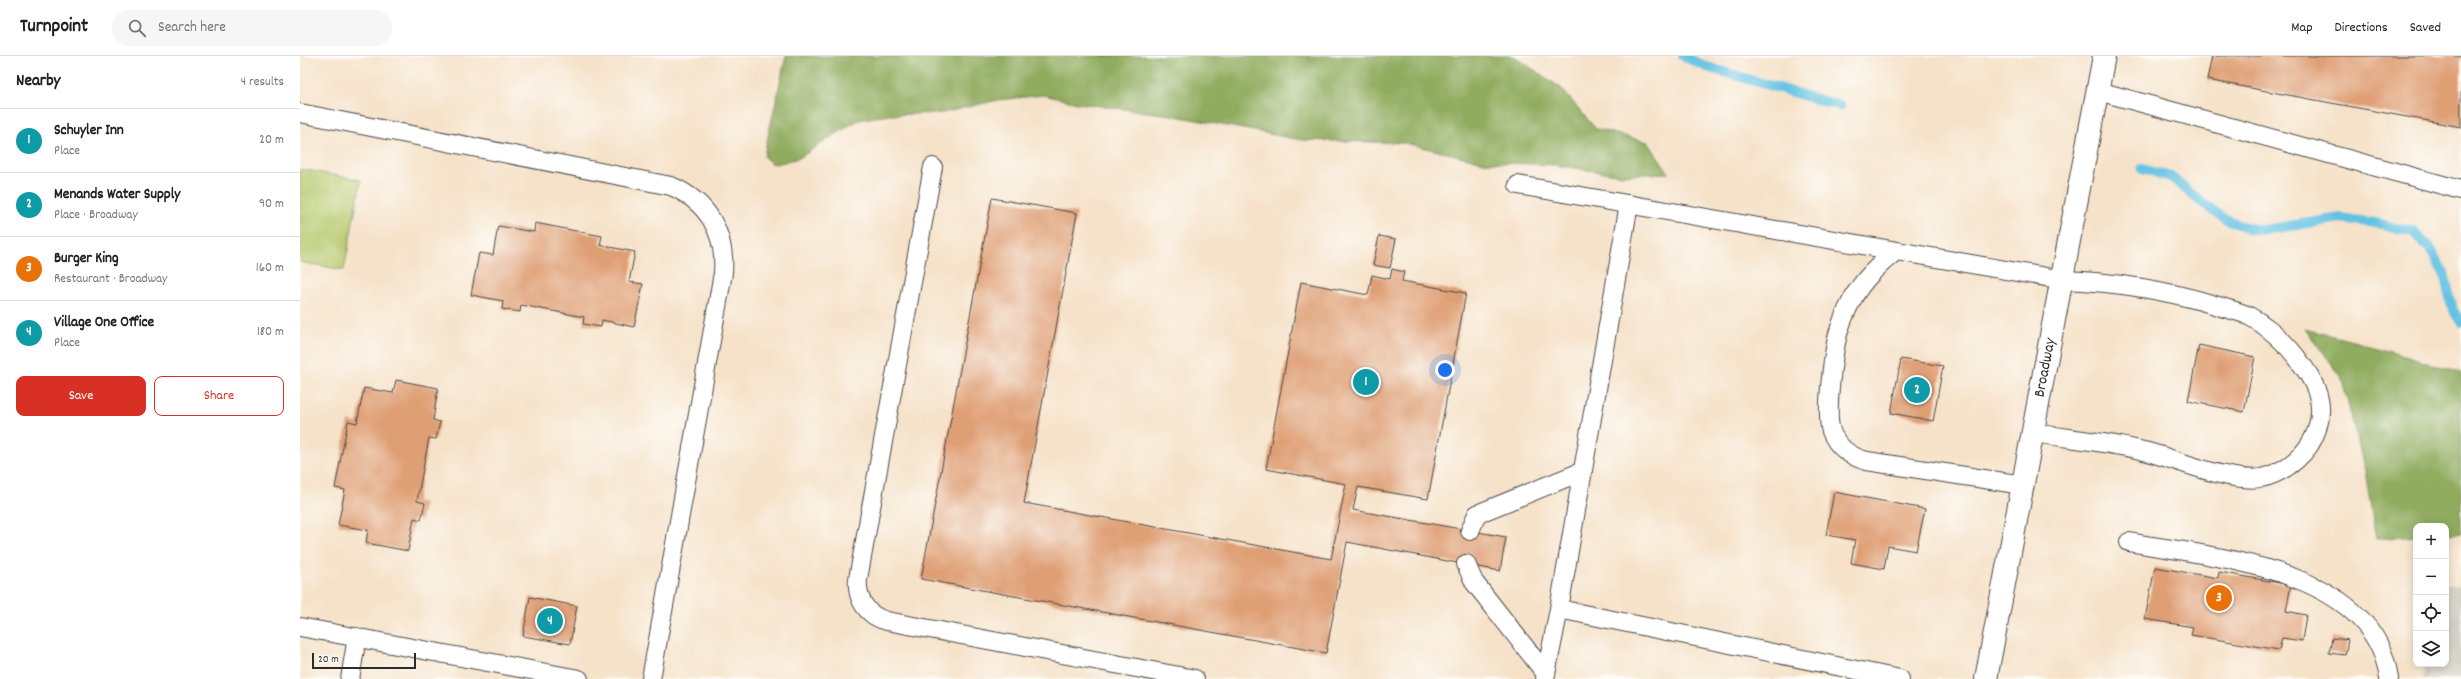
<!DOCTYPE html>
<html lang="en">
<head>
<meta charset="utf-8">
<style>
  body { margin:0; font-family:Dekko,sans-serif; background:#f6f6f6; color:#222 }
  .controls { position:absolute; right:12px; bottom:12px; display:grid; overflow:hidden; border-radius:8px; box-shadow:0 2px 10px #0003 }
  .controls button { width:36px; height:36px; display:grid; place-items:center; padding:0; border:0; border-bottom:1px solid #e0e0e0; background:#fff; color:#222; font:20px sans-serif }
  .scale { position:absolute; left:12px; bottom:10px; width:104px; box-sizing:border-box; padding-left:4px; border:2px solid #2b2b2b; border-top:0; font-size:11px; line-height:14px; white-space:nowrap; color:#2b2b2b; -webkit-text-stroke:3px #fdfcf7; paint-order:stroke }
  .you { position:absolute; left:1145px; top:314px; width:14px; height:14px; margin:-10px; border:3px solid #fff; border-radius:50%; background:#1a73e8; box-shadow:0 0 0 6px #1a73e833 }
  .badge { display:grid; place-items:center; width:26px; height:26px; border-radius:50%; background:#d93025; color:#fff; font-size:13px; font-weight:700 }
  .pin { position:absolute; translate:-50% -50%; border:2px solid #fff; box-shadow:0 1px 4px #0006 }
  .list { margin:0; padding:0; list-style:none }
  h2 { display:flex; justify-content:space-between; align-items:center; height:52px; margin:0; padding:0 16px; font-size:17px }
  h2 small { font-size:13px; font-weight:400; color:#767676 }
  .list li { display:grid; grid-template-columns:26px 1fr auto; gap:12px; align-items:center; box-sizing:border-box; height:64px; padding:0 16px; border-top:1px solid #e0e0e0 }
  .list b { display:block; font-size:15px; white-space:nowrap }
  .list p { margin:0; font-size:13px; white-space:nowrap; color:#767676 }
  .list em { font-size:13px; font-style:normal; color:#767676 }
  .actions { display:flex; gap:8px; padding:12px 16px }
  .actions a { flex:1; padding:9px 0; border:1px solid #d93025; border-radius:8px; text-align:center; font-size:14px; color:#d93025 }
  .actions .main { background:#d93025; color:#fff }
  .icon { flex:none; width:22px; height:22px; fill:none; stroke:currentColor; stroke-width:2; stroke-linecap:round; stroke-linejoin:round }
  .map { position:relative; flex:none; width:2161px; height:623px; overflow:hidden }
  header { display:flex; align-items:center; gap:24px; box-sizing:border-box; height:56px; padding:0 20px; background:#fff; border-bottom:1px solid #e0e0e0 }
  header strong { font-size:19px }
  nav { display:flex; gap:22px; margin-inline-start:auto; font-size:14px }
  .search { width:280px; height:36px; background:#f6f6f6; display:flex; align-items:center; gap:10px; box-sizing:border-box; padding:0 14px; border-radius:22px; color:#767676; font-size:15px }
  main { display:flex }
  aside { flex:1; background:#fff }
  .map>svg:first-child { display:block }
</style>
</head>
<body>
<header>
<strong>Turnpoint</strong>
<div class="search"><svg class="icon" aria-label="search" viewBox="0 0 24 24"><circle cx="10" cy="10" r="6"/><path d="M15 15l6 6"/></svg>Search here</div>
<nav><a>Map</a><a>Directions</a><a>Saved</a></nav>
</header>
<main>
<aside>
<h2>Nearby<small>4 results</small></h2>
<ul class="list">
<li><span class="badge" style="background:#0f9aa8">1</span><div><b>Schuyler Inn</b><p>Place</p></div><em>20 m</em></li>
<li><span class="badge" style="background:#0f9aa8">2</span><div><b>Menands Water Supply</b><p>Place · Broadway</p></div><em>90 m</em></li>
<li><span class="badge" style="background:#e8710a">3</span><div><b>Burger King</b><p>Restaurant · Broadway</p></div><em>160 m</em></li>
<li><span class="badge" style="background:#0f9aa8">4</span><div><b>Village One Office</b><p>Place</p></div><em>180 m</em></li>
</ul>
<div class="actions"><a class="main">Save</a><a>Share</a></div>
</aside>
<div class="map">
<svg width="2161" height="623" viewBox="0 0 2161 623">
  <rect width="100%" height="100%" fill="#fdfcf7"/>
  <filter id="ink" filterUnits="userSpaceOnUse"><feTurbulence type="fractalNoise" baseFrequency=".025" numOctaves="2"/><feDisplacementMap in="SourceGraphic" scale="8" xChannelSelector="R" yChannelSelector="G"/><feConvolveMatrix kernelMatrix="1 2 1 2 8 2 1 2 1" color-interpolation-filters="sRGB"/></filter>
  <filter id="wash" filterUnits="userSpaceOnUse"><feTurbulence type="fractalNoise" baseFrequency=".012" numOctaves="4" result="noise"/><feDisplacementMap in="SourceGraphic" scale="16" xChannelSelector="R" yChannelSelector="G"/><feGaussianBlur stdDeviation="0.9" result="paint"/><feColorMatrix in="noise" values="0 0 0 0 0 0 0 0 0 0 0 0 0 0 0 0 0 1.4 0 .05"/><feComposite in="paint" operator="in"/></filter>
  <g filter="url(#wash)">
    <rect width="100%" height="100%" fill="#f6e2c9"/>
    <path fill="#c9c3b8" d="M2146,528L2161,531V623H2122L2125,608H2146Z"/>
    <path fill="#b6c86b" stroke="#707a4b" d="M0,113L61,124L44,214L0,206Z"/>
    <path fill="#90ac5f" stroke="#5e6c45" d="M486,0H1214L1261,32L1296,73L1348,86L1369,117L1323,119L1254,109L1184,106L1105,87L1001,84L870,59L777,47L744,39L698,44L642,57L589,59L558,64L499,102L476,108L471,107L464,101L466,89Z
      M2005,273L2057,286L2161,317V477L2146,478V470H2116V480L2076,483L2065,415L2041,320Z"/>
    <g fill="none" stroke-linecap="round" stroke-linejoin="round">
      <path stroke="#64c2e3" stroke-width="10" d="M1383,0L1407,11L1540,50
        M1842,113L1871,121L1901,146L1924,162L1947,172L1963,174L2041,162L2081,168L2113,176L2128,190L2144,217L2153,254L2161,266"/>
    </g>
    <g id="blocks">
      <path fill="#df9f74" d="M1912,0H2161V71L1907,24Z
        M692,142L777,157L724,447L1031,503L1046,428L966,413L1001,226L1068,239L1072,219L1090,223L1092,213L1104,216L1102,225L1166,237L1128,443L1058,431L1053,454L1206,481L1200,515L1047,486L1026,597L621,523Z
        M235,167L302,180L300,189L335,196L329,226L343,228L334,271L302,264L301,271L283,268L284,261L221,249L220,256L202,253L203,245L171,239L179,197L193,199L198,170L234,176Z
        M1079,180L1096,183L1090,212L1073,209Z
        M1899,289L1955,301L1944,356L1888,345Z
        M1601,303L1643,310L1633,365L1591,357Z
        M96,324L138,332L133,364L140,366L136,383L129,382L117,445L125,447L121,464L114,462L108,495L66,487L68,474L38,469L45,434L35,432L48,365L57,367L64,332L93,337Z
        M1534,436L1625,453L1616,495L1588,490L1584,513L1551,507L1555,484L1526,479Z
        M1855,511L1918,522L1919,516L1991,529L1986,555L2006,559L2002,585L1982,582L1979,594L1891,579L1893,571L1845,563Z
        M230,541L277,550L270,588L223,580Z
        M2032,582L2048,584L2045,599L2029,597Z"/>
    </g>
  </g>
  <g filter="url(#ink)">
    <use href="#blocks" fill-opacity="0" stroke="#494643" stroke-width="1"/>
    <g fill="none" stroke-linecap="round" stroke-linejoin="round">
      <g stroke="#494643" stroke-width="20">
        <path id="lane" d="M1798,35L2161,134
          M0,57L371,130C408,146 426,177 423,217L351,623
          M633,111L558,523C556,543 567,560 587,565L895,623
          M1218,129L1763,224C1815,226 1866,234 1915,249C1926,253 1939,255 1949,260C1971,272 1989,290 2003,310C2017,330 2025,349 2017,373C2010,397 1985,417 1961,422C1931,427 1878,404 1848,396C1811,386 1771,383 1734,377
          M1596,195C1579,209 1562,224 1552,244C1546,255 1541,267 1538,278C1533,298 1525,357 1531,375C1537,391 1551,401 1567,405L1723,429
          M1170,475L1177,458L1283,415
          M1829,486C1915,502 2075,512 2089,623
          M1166,508L1174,526L1246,618
          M1259,553L1329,148
          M0,571L279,623
          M50,623L57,581
          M1245,623L1259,553L1600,623"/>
      </g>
      <g stroke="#494643" stroke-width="24">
        <g id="primary">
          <path id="s1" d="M1686,623L1804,0"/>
        </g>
      </g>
      <use href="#lane" stroke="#fff" stroke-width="18"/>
      <use href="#primary" stroke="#fff" stroke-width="22"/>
    </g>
  </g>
  <g text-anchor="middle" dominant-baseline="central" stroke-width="3.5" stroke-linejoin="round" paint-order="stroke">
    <g font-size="16" fill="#2b2b2b" stroke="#fdfcf7">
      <text stroke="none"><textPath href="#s1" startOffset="317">Broadway</textPath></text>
    </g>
  </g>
</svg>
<div class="controls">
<button>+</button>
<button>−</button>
<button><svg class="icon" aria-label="locate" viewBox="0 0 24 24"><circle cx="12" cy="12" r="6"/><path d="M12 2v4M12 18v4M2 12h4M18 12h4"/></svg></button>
<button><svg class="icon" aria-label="layers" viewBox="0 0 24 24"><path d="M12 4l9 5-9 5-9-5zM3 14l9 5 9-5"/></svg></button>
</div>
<div class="scale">20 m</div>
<div class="you"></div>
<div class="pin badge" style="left:1066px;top:326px;background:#0f9aa8">1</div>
<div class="pin badge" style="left:1617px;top:334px;background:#0f9aa8">2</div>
<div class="pin badge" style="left:1919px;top:542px;background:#e8710a">3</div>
<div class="pin badge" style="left:250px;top:565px;background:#0f9aa8">4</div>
</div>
</main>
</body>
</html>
